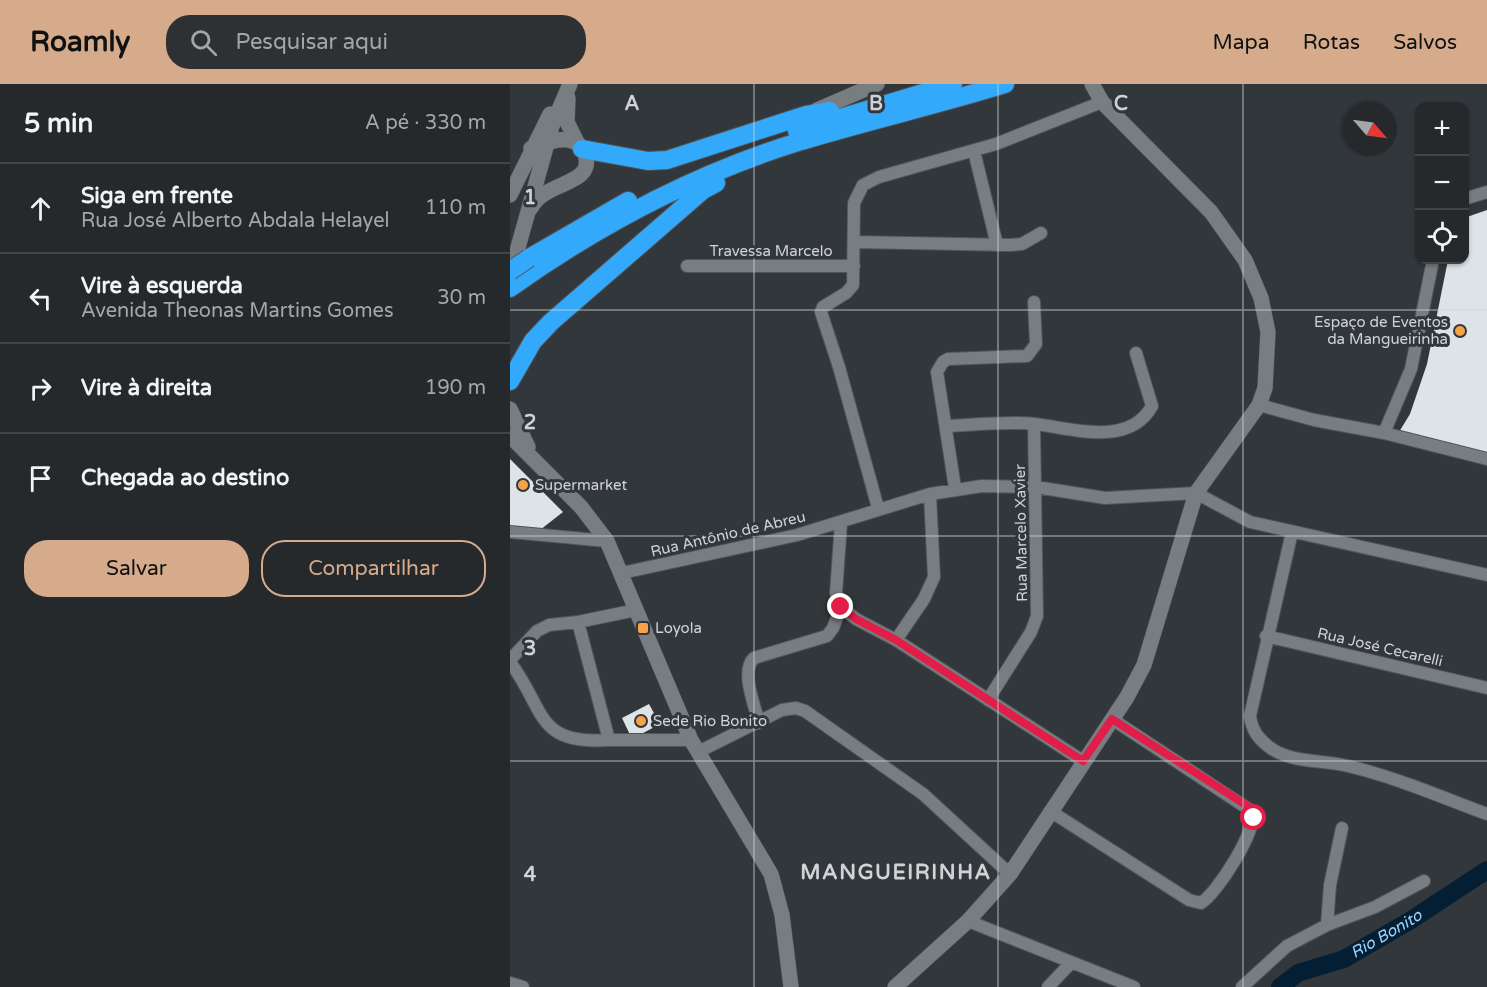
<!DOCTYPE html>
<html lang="pt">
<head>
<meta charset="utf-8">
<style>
  body { margin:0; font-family:"Varela Round",sans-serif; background:#2e3134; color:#f1f3f6 }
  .controls { position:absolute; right:18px; top:18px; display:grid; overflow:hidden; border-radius:12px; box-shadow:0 2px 4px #0004 }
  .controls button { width:54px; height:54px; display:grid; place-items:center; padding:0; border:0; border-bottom:2px solid #424548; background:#26292c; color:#f1f3f6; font:30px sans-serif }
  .compass { position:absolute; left:833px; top:18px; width:54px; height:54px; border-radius:50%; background:#26292c; box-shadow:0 2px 4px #0004; rotate:118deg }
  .stop { position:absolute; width:18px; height:18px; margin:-14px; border:4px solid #e11d48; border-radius:50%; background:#fff }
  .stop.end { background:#e11d48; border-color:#fff; box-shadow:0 2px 6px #0008 }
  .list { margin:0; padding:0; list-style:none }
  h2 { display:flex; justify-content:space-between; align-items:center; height:78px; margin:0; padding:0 24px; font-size:26px }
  h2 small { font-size:20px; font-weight:400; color:#a4a6a9 }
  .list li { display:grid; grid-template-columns:39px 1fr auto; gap:18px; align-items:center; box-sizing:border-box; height:90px; padding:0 24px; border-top:2px solid #424548 }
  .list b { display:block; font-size:22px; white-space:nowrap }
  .list p { margin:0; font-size:20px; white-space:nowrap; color:#a4a6a9 }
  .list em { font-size:20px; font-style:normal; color:#a4a6a9 }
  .actions { display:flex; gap:12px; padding:18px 24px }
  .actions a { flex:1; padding:14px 0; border:2px solid #d6ab8b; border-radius:24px; text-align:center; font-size:21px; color:#d6ab8b }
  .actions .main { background:#d6ab8b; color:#111 }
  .icon { flex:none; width:33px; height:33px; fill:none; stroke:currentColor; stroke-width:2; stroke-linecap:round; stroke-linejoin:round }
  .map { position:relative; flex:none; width:977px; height:903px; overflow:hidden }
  header { display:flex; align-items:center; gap:36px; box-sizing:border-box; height:84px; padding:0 30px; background:#d6ab8b; color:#111 }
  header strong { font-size:28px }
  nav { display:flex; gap:33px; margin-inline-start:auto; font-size:21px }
  .search { width:420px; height:54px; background:#2e3134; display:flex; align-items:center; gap:15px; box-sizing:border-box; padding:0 21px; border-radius:24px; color:#a4a6a9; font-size:22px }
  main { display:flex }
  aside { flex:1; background:#26292c }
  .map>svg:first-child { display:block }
</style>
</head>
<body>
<header>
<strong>Roamly</strong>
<div class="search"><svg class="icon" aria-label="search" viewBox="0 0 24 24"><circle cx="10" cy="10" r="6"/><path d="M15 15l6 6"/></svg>Pesquisar aqui</div>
<nav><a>Mapa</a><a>Rotas</a><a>Salvos</a></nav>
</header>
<main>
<aside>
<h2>5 min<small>A pé · 330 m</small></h2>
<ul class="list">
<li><svg class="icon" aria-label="ahead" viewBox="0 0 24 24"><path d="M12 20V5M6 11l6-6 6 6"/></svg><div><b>Siga em frente</b><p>Rua José Alberto Abdala Helayel</p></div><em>110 m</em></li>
<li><svg class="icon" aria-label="left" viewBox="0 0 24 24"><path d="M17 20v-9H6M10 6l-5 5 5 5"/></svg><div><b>Vire à esquerda</b><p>Avenida Theonas Martins Gomes</p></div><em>30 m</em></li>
<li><svg class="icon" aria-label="right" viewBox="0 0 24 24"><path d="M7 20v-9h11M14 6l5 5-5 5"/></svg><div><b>Vire à direita</b></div><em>190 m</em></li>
<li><svg class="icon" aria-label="arrive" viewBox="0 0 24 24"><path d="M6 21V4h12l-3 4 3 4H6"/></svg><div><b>Chegada ao destino</b></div></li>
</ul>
<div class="actions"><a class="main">Salvar</a><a>Compartilhar</a></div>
</aside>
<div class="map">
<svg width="977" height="903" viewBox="0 0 977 903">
  <rect width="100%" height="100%" fill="#32373b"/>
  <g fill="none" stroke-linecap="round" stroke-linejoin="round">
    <path stroke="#041f33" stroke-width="18" id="s1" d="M770,903L788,889L834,875L901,836L977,786"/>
  </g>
  <path fill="#dde3e8" d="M977,126V370L889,348L900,330L917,280L938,176H954V134Z
    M0,375L53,428L30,446L0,443Z
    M139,620L150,640L122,655L112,634Z"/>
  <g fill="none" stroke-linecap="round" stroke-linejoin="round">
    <g stroke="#515458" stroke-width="14">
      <path id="street" d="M464,67L487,161
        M954,115L977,108
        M345,158L501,161L512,160L531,149
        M177,182H344
        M749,321L804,336L874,349L901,285L923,176
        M437,342C466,341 497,337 525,340C560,344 619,364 642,322L626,269
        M874,349L977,375
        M445,404L427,288L433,278L438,275L517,272L526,260L524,218
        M368,424L329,283L311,228L313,223L336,209L343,201L344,119L353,101L369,93L486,60L592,18
        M331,439L326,509L331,523L346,535L386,556L573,677
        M0,448L97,457
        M782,448L740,632C742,647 749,656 762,665C783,679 814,676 838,682C885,693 931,713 977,730
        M112,489L287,451L420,410L472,402L526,403L595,414L686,409L740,438L977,491
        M126,526L68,538L99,656H181
        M756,552L977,604
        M386,556L414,515L424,493L420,410
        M0,576L27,547L39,541L68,538
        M0,578C36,626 25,661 99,656
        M478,616L521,548L527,532L524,340
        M249,639C245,622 230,587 244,574L317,552L323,544L331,523
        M188,668L272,626L286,624L295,627L413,710L500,790
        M540,727L679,816L691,819C708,808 746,748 743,728L602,635
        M458,837L624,903
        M817,841L820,801L832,744
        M0,899L13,903
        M538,903L560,880
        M732,903L777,862L817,841L865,823L914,797"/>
    </g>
    <g stroke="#515458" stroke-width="16">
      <path id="secondary" d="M58,14L57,38L68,60
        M307,26L367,0
        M0,111L40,30
        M21,124C35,96 86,102 75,70C72,62 66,57 58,56C46,54 33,60 21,64
        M0,192L42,42L60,0
        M0,325L18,363
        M0,352L71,423L97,457L181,656L261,790L272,831L281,903
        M385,903L458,837L500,790L617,613L634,581L686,409L749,321L755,304L758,248L751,214L735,176L701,128L592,18L582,0"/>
    </g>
    <g stroke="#515458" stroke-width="20">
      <path id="highway" d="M287,47L443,0
        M72,65L138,77L157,76L296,31L320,27
        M19,174L118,117
        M0,204C87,142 185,90 288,58C357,37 427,21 495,0
        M0,297L23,257L41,238L193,106L206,99"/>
    </g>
    <use href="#street" stroke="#777d81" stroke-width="12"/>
    <use href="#secondary" stroke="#777d81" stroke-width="15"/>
    <use href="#highway" stroke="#33a9fb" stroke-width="18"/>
    <g stroke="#515458" stroke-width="20" stroke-linecap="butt">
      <path id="highway-bridge" d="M0,187L19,174"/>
    </g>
    <use href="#highway-bridge" stroke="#33a9fb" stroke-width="18"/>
  </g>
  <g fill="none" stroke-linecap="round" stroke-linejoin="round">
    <path stroke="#e11d48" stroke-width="8" d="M331,523L346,535L386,556L573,677L602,635L739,723L744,734"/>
  </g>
  <path fill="none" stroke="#d0d3d6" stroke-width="1.5" stroke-opacity="0.55" d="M244,0V903M488,0V903M733,0V903M0,226H977M0,452H977M0,677H977"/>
  <g fill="#f6a248" stroke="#32373b" stroke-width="2">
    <circle cx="950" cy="247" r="6"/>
    <circle cx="13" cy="401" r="6"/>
    <rect x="127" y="538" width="12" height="12" rx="3"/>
    <circle cx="131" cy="637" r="6"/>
  </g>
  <g text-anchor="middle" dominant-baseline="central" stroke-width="6" stroke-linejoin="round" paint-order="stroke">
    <g font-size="15" fill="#d0d3d6" stroke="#32373b">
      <text x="261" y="167">Travessa Marcelo</text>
      <text transform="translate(511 449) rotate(-91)">Rua Marcelo Xavier</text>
      <text transform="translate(218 450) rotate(-13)">Rua Antônio de Abreu</text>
      <text transform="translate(870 563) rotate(13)">Rua José Cecarelli</text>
    </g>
    <g font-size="15" fill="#d0d3d6" stroke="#32373b" text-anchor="start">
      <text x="938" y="238" text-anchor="end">Espaço de Eventos<tspan x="938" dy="17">da Mangueirinha</tspan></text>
      <text x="25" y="401">Supermarket</text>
      <text x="145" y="544">Loyola</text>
      <text x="143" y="637">Sede Rio Bonito</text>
    </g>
    <g font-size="16" font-style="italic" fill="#9fd3fe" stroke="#32373b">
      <text stroke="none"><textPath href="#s1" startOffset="120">Rio Bonito</textPath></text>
    </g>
    <g font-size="21" font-weight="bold" letter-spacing="1.5" fill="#d0d3d6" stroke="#32373b">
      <text x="386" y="788">MANGUEIRINHA</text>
    </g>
  </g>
  <g font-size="20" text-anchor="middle" font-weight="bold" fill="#d0d3d6" stroke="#32373b" stroke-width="6" stroke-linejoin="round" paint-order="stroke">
    <text x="122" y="26">A</text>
    <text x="366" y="26">B</text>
    <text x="611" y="26">C</text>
    <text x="20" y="120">1</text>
    <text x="20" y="345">2</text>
    <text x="20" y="571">3</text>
    <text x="20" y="797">4</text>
  </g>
</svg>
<div class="controls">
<button>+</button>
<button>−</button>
<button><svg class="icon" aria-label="locate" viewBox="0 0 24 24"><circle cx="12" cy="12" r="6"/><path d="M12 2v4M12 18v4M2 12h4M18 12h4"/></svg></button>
</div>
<svg class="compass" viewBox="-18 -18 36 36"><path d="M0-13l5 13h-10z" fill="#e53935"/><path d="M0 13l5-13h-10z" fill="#a4a6a9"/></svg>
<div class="stop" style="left:744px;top:734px"></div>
<div class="stop end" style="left:331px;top:523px"></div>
</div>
</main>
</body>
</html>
